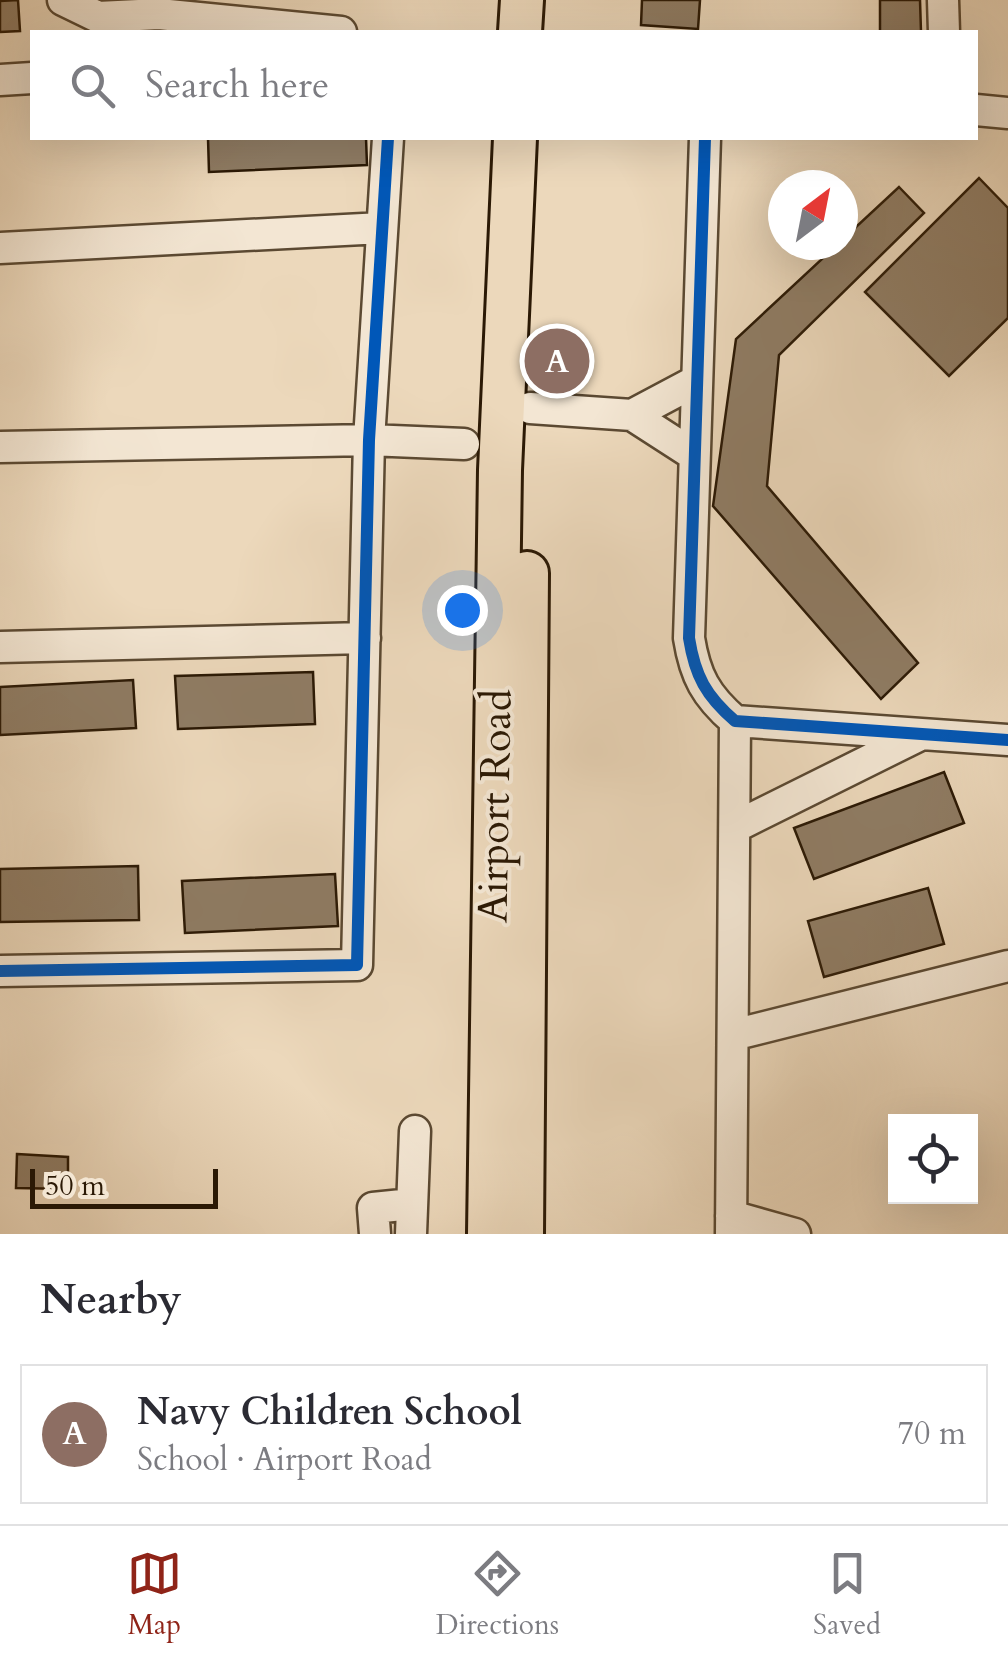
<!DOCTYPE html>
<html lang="en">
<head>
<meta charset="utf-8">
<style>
  body { margin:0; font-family:Cardo,serif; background:#f7f7f7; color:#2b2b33 }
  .controls { position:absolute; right:30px; bottom:30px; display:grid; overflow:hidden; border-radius:0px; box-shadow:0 10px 40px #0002 }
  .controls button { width:90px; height:90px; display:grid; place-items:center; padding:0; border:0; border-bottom:2px solid #e1e1e2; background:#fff; color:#2b2b33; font:50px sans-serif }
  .compass { position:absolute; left:768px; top:170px; width:90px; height:90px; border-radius:50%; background:#fff; box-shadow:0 10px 40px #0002; rotate:32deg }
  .scale { position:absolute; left:30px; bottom:25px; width:188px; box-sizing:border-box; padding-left:10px; border:5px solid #2b1905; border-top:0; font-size:28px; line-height:35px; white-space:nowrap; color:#2b1905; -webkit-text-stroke:8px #f3e6d3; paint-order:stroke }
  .you { position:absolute; left:462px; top:610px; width:35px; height:35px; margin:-25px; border:8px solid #fff; border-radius:50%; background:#1a73e8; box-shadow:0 0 0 15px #1a73e833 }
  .badge { display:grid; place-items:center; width:65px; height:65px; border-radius:50%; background:#8f2418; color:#fff; font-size:32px; font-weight:700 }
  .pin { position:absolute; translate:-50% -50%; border:5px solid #fff; box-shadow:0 2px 10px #0006 }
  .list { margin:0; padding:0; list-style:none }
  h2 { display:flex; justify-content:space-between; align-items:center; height:130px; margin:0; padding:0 40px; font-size:42px }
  h2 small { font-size:32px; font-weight:400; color:#7c7c81 }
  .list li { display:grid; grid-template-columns:65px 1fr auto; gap:30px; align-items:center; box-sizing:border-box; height:140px; margin:0 20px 20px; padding:0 20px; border:2px solid #e1e1e2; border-radius:0px }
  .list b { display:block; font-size:38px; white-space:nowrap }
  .list p { margin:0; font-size:32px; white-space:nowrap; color:#7c7c81 }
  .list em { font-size:32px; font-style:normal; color:#7c7c81 }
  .icon { flex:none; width:55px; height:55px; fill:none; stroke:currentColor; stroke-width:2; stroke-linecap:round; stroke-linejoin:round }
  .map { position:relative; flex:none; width:1008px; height:1234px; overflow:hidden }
  .search { position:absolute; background:#fff; box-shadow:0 10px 40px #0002; left:30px; right:30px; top:30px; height:110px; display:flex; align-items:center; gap:25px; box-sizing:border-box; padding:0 35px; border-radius:0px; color:#7c7c81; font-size:38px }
  .sheet { height:290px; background:#fff }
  nav { display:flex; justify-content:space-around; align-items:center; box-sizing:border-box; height:140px; border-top:2px solid #e1e1e2; background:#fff; font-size:28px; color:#7c7c81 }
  nav a { display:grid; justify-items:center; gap:5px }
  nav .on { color:#8f2418 }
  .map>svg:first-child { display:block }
</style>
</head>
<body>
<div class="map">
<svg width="1008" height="1234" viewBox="0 0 1008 1234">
  <rect width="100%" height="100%" fill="#ecd8bb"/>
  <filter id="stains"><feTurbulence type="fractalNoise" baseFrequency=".002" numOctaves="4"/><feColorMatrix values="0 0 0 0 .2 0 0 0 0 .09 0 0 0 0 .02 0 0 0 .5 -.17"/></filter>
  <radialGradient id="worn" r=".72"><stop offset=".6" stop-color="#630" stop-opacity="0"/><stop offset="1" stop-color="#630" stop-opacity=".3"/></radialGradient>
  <path fill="#8f7c64" stroke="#2b1905" stroke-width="2.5" d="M18,0L20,31L0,32V1Z
    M642,0H700L698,29L641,25Z
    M880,0H920L921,32H880Z
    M208,138H366L367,165L209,172Z
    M979,178L1008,208V318L949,376L865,292Z
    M899,187L924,213L779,355L767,486L918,663L881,699L713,506L736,339L837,245H843V239Z
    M313,672L315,724L178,729L175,676Z
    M133,680L136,728L0,735V687Z
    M944,772L964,823L814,879L794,828Z
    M138,866L139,920L0,922V869Z
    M335,874L338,926L185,933L182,881Z
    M928,888L944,944L824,977L808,921Z
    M17,1154L68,1157V1189L16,1188Z"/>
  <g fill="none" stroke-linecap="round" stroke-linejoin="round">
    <g stroke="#5b4932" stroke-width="35">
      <path id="minor" d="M63,0L98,17L159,14L341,32
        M943,0L944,32
        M0,80L32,78
        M976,110L1008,113
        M705,138L689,638C695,676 706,696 735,721L1008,740
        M0,248L382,228
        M530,408L632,415L694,455
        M632,415L696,381
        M0,447L369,440L464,444
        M0,647L365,638
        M735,827L920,735
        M0,971L357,965L369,440L388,138
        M733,1035L1008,966
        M731,1216L795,1234
        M375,1234L373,1208L412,1204
        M411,1234L415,1131
        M731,1234L735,721"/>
    </g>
    <g stroke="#2b1905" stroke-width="48">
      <path id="highway" d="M520,32L522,0
        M489,1234L500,470L515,138
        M522,1234L527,573"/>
    </g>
    <use href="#minor" stroke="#f3e6d3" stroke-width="30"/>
    <use href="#highway" stroke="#ecd8bb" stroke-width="42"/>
    <g stroke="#f3e6d3" stroke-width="19">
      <path id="cycleway" d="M705,138L689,638C695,676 706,696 735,721L1008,740
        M0,971L357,965L369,440L388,138"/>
    </g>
    <use href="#cycleway" stroke="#0057b8" stroke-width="12"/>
  </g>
  <g text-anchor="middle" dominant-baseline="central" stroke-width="8" stroke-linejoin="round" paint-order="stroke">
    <g font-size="42" fill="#2b1905" stroke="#f3e6d3">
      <text transform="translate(495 806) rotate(-89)">Airport Road</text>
    </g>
  </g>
  <rect width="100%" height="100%" filter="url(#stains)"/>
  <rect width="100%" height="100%" fill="url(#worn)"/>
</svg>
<div class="controls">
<button><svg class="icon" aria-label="locate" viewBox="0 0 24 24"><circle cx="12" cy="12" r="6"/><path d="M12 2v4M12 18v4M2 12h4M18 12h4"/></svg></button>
</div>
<svg class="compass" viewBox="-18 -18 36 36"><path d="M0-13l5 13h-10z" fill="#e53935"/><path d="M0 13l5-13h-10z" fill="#7c7c81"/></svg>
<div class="scale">50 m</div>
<div class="you"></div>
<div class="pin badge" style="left:557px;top:361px;background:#8d6e63">A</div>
<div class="search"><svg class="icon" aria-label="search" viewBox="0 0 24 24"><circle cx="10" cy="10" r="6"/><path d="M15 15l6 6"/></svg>Search here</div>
</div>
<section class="sheet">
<h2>Nearby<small></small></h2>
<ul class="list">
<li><span class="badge" style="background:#8d6e63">A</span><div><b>Navy Children School</b><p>School · Airport Road</p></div><em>70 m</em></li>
</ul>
</section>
<nav>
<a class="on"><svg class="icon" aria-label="map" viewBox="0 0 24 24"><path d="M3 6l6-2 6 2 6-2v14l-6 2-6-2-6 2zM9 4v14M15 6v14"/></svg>Map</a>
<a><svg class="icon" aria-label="directions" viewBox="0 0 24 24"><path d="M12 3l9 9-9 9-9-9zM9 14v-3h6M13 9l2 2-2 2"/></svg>Directions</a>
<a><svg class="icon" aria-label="saved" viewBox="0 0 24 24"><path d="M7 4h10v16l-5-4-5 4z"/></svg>Saved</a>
</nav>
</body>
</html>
